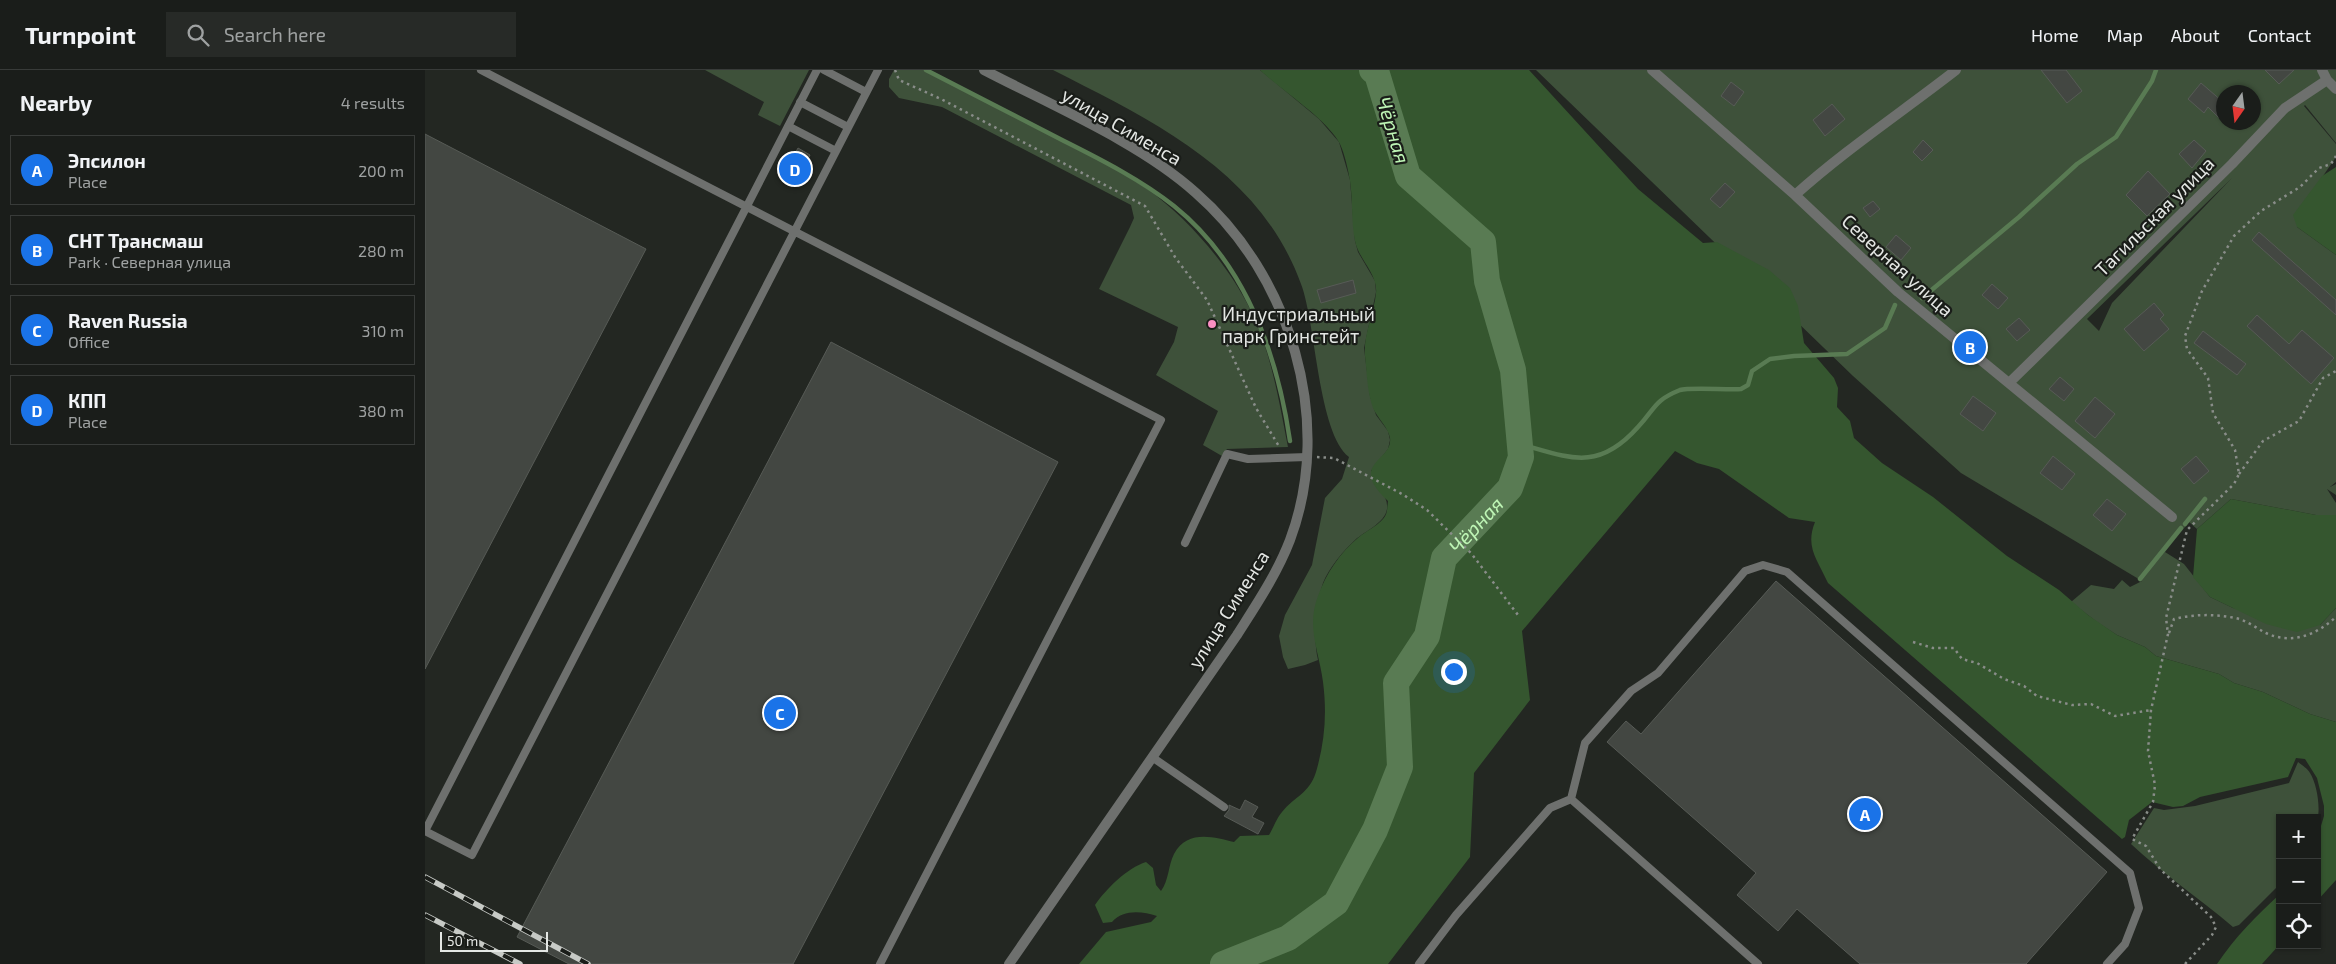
<!DOCTYPE html>
<html lang="en">
<head>
<meta charset="utf-8">
<style>
  body { margin:0; font-family:"Exo 2",sans-serif; background:#272a27; color:#f1f3f6 }
  .controls { position:absolute; right:15px; bottom:15px; display:grid; overflow:hidden; border-radius:0px; box-shadow:0 1px 4px #0004 }
  .controls button { width:45px; height:45px; display:grid; place-items:center; padding:0; border:0; border-bottom:1px solid #383b39; background:#1a1d1a; color:#f1f3f6; font:25px sans-serif }
  .compass { position:absolute; left:1791px; top:15px; width:45px; height:45px; border-radius:50%; background:#1a1d1a; box-shadow:0 1px 4px #0004; rotate:194deg }
  .scale { position:absolute; left:15px; bottom:12px; width:108px; box-sizing:border-box; padding-left:5px; border:2px solid #e4e7e4; border-top:0; font-size:14px; line-height:18px; white-space:nowrap; color:#e4e7e4; -webkit-text-stroke:4px #1a1d19; paint-order:stroke }
  .you { position:absolute; left:1028px; top:601px; width:18px; height:18px; margin:-12px; border:4px solid #fff; border-radius:50%; background:#1a73e8; box-shadow:0 0 0 8px #1a73e833 }
  .badge { display:grid; place-items:center; width:32px; height:32px; border-radius:50%; background:#1a73e8; color:#fff; font-size:16px; font-weight:700 }
  .pin { position:absolute; translate:-50% -50%; border:2px solid #fff; box-shadow:0 1px 5px #0006 }
  .list { margin:0; padding:0; list-style:none }
  h2 { display:flex; justify-content:space-between; align-items:center; height:65px; margin:0; padding:0 20px; font-size:21px }
  h2 small { font-size:16px; font-weight:400; color:#9fa2a2 }
  .list li { display:grid; grid-template-columns:32px 1fr auto; gap:15px; align-items:center; box-sizing:border-box; height:70px; margin:0 10px 10px; padding:0 10px; border:1px solid #383b39; border-radius:0px }
  .list b { display:block; font-size:19px; white-space:nowrap }
  .list p { margin:0; font-size:16px; white-space:nowrap; color:#9fa2a2 }
  .list em { font-size:16px; font-style:normal; color:#9fa2a2 }
  .icon { flex:none; width:28px; height:28px; fill:none; stroke:currentColor; stroke-width:2; stroke-linecap:round; stroke-linejoin:round }
  .map { position:relative; flex:none; width:1911px; height:894px; overflow:hidden }
  header { display:flex; align-items:center; gap:30px; box-sizing:border-box; height:70px; padding:0 25px; background:#1a1d1a; border-bottom:1px solid #383b39 }
  header strong { font-size:24px }
  nav { display:flex; gap:28px; margin-inline-start:auto; font-size:18px }
  .search { width:350px; height:45px; background:#272a27; display:flex; align-items:center; gap:12px; box-sizing:border-box; padding:0 18px; border-radius:0px; color:#9fa2a2; font-size:19px }
  main { display:flex }
  aside { flex:1; background:#1a1d1a }
  .map>svg:first-child { display:block }
</style>
</head>
<body>
<header>
<strong>Turnpoint</strong>
<div class="search"><svg class="icon" aria-label="search" viewBox="0 0 24 24"><circle cx="10" cy="10" r="6"/><path d="M15 15l6 6"/></svg>Search here</div>
<nav><a>Home</a><a>Map</a><a>About</a><a>Contact</a></nav>
</header>
<main>
<aside>
<h2>Nearby<small>4 results</small></h2>
<ul class="list">
<li><span class="badge">A</span><div><b>Эпсилон</b><p>Place</p></div><em>200 m</em></li>
<li><span class="badge">B</span><div><b>СНТ Трансмаш</b><p>Park · Северная улица</p></div><em>280 m</em></li>
<li><span class="badge">C</span><div><b>Raven Russia</b><p>Office</p></div><em>310 m</em></li>
<li><span class="badge">D</span><div><b>КПП</b><p>Place</p></div><em>380 m</em></li>
</ul>
</aside>
<div class="map">
<svg width="1911" height="894" viewBox="0 0 1911 894">
  <rect width="100%" height="100%" fill="#232722"/>
  <path fill="#3e513a" fill-rule="evenodd" d="M280,0H384L355,56L333,45L339,32Z
    M469,0H499C542,23 586,45 630,68C661,83 694,99 722,119C762,147 804,196 825,239C846,281 854,331 863,377L802,379L797,386L778,375L793,341L731,305L749,272L753,257L674,219L705,157L709,148L706,135L517,37L474,28L464,17V9Z
    M628,0H835L894,49L914,72L925,110L930,171L933,182L950,211L951,222L939,278L945,326L951,345L963,361L965,370L963,379L946,401C949,414 964,425 962,439C960,453 940,461 930,470C918,481 904,498 898,513C891,533 888,570 893,590L880,595L863,599L858,587L854,566L860,545L887,495L900,428L917,409L924,387C893,363 891,253 876,214C835,101 728,51 628,0Z
    M1111,0H1911V73L1880,35L1879,36L1911,74V87L1887,122L1872,157L1911,185V412L1905,417L1911,414V425L1902,419L1911,433V445H1891L1806,429L1772,459L1764,452L1740,482L1759,494L1785,527L1808,538L1895,555L1911,538V652L1885,644L1838,622L1809,613L1794,604L1731,586L1720,577L1692,565L1672,552L1646,532L1666,515L1689,519L1697,510L1705,517L1717,511L1536,403L1428,306ZM1798,22H1828V52H1798ZM1807,108L1687,233L1674,261L1662,249Z
    M1873,692C1877,695 1883,699 1885,703C1892,714 1896,739 1892,751V748H1855V814L1814,855L1808,857C1774,828 1738,804 1706,774L1729,738L1739,740L1770,736L1864,713Z"/>
  <path fill="#35562f" d="M835,0H1104L1213,119L1278,173L1292,172L1344,200L1365,218L1373,236L1379,273L1409,308L1413,318L1412,337L1425,351L1429,368L1457,393L1508,427L1582,486L1634,520L1663,545L1692,565L1720,577L1731,586L1794,604L1809,613L1838,622L1885,644L1911,652V810L1892,831V769L1899,746V736L1892,708L1880,689L1871,688L1863,707L1775,727L1758,736L1748,737L1727,732L1704,750L1700,767L1697,769L1403,513C1392,489 1380,477 1390,452L1364,448L1294,399L1272,393L1250,381L1097,561L1105,630L1049,703L1045,787L963,894H654L681,862L726,852L732,846C717,841 698,839 687,852L678,853L670,835C681,819 702,798 721,792L728,798L731,815L736,821C744,810 743,796 749,784C762,759 789,767 809,772L815,766L844,765C849,757 851,749 857,742C870,726 884,724 891,702C900,671 902,643 898,612C894,581 881,557 893,526C901,504 915,482 934,467C941,461 952,456 958,449C963,444 962,437 963,431C922,393 968,391 965,368C963,357 953,349 948,338C942,322 942,303 940,286C938,265 949,244 951,223C953,204 934,190 930,171C926,151 928,131 925,111C923,99 920,85 915,74C903,50 856,20 835,0Z
    M1911,97V185L1872,157L1868,145L1897,106Z
    M1806,429L1891,445H1911V538L1895,555L1872,562L1841,554L1785,527L1768,507L1772,459Z
    M1855,824V874L1837,894H1792C1810,867 1831,846 1855,824Z"/>
  <g fill="none" stroke-linecap="round" stroke-linejoin="round">
    <path stroke="#597b53" stroke-width="4.5" d="M501,0C547,24 593,47 639,71C677,90 716,110 749,136C821,194 852,283 865,371
      M1497,228L1594,147L1652,94L1691,67L1727,11L1731,0
      M1095,374C1145,388 1173,402 1213,357C1231,338 1228,331 1255,320C1264,317 1303,320 1316,319L1323,315L1327,301L1345,289L1369,286L1422,284L1460,258L1470,235
      M1760,454L1780,429
      M1715,509L1756,458"/>
    <path stroke="#597b53" stroke-width="26" id="s1" d="M798,894L863,868L911,833L950,760L975,697L971,613L1002,566L1019,488L1085,418L1096,387L1088,300L1062,211L1058,172L983,106L952,4L947,0"/>
  </g>
  <path fill="#434742" stroke="#575b56" d="M1616,0H1641L1657,21L1642,33Z
    M1840,0H1869L1854,14Z
    M1306,12L1319,22L1309,36L1296,26Z
    M1776,13L1798,32V52L1783,37L1779,43L1763,29Z
    M1407,34L1420,49L1400,66L1388,50Z
    M0,64L221,179L0,599Z
    M1498,70L1508,80L1497,91L1488,82Z
    M1769,70L1781,81L1767,98L1754,84Z
    M373,78L385,85L372,111L359,104Z
    M1723,101L1745,124L1722,146L1701,125Z
    M1300,113L1310,122L1295,138L1285,129Z
    M1448,131L1455,139L1445,147L1438,138Z
    M1834,162L1911,230V245L1827,170Z
    M1471,165L1486,178L1476,190L1461,177Z
    M928,210L931,223L896,233L892,220Z
    M1567,214L1583,228L1573,239L1557,225Z
    M1729,233L1739,245L1735,249L1744,259L1719,281L1699,259Z
    M1832,245L1864,274L1877,260L1909,288L1886,314L1822,256Z
    M1594,248L1605,260L1592,271L1581,259Z
    M1778,261L1821,294L1812,305L1769,273Z
    M406,272L633,392L368,894H144L92,867Z
    M1635,307L1649,319L1639,331L1624,319Z
    M1548,326L1571,343L1558,361L1535,344Z
    M1670,327L1690,344L1670,368L1650,351Z
    M1628,386L1650,404L1637,420L1615,403Z
    M1771,386L1784,401L1769,414L1756,399Z
    M1682,429L1701,444L1687,461L1668,445Z
    M1351,511L1682,802L1601,894H1435L1372,839L1353,861L1312,825L1331,803L1182,672L1201,651L1216,664Z
    M820,730L833,737L827,747L839,753L833,764L799,746L804,740V735L815,740Z"/>
  <g fill="none" stroke-linecap="round" stroke-linejoin="round">
    <path stroke="#898d89" stroke-width="2.5" stroke-dasharray="2.5 4" stroke-linecap="butt" d="M470,0L474,10L516,29L720,136L750,187L782,230L831,338L855,378
      M892,387L909,388L977,424L1002,440L1046,483L1093,545
      M1814,404L1838,371L1874,351L1898,308L1911,301
      M1744,563L1749,549C1769,544 1790,544 1810,548C1821,550 1831,558 1841,563C1867,575 1891,565 1911,547
      M1488,572L1508,578H1529L1537,589L1552,593L1579,609L1599,616L1612,626L1647,635L1666,634L1690,646L1726,640
      M1760,894L1787,865L1791,857L1786,847L1735,799L1721,776L1707,769L1728,732L1730,715L1723,681L1726,640L1743,564L1741,548L1762,460L1809,414L1814,404L1810,380L1788,343L1783,308L1762,279L1760,266L1777,221L1809,166L1836,141L1875,117L1894,98L1906,94L1911,86"/>
    <path stroke="#6e706e" stroke-width="8" d="M56,0L736,350L455,894
      M392,0L0,761L47,785L453,0
      M399,0L441,22
      M375,32L423,57
      M363,56L411,81
      M760,473L802,384L823,389L882,387
      M727,687L799,737
      M994,894L1031,845L1125,738L1146,729
      M1333,894L1146,729L1160,673L1206,621L1233,603L1320,501L1338,495L1362,502L1705,803L1714,838L1700,874L1682,894"/>
    <path stroke="#6e706e" stroke-width="10" d="M559,0C626,35 716,73 771,123C865,205 910,350 865,470C852,504 831,535 812,565L584,894
      M1227,0L1370,125L1473,222L1747,447
      M1897,0L1902,10L1911,19
      M1370,125C1420,80 1477,42 1531,0
      M1584,313L1807,94L1860,38L1902,10"/>
    <g stroke="#c7cac6" stroke-width="5.5">
      <path id="rail" d="M0,807L163,894
        M0,845L95,894"/>
    </g>
    <use href="#rail" stroke="#1a1d19" stroke-width="4" stroke-dasharray="11" stroke-linecap="butt"/>
  </g>
  <circle fill="#fc8fc3" stroke="#1a1d19" stroke-width="2" cx="787" cy="254" r="5"/>
  <g text-anchor="middle" dominant-baseline="central" stroke-width="4.5" stroke-linejoin="round" paint-order="stroke">
    <g font-size="19" fill="#e4e7e4" stroke="#1a1d19">
      <text transform="translate(697 56) rotate(30)">улица Сименса</text>
      <text transform="translate(1729 146) rotate(-45)">Тагильская улица</text>
      <text transform="translate(1473 195) rotate(42)">Северная улица</text>
      <text transform="translate(803 539) rotate(-58)">улица Сименса</text>
    </g>
    <g font-size="19" fill="#e4e7e4" stroke="#1a1d19" text-anchor="start">
      <text x="797" y="243">Индустриальный<tspan x="797" dy="22">парк Гринстейт</tspan></text>
    </g>
    <g font-size="20" font-style="italic" fill="#bef5b5" stroke="#1a1d19">
      <text transform="translate(969 60) rotate(73)">Чёрная</text>
      <text stroke="none"><textPath href="#s1" startOffset="546">Чёрная</textPath></text>
    </g>
  </g>
</svg>
<div class="controls">
<button>+</button>
<button>−</button>
<button><svg class="icon" aria-label="locate" viewBox="0 0 24 24"><circle cx="12" cy="12" r="6"/><path d="M12 2v4M12 18v4M2 12h4M18 12h4"/></svg></button>
</div>
<svg class="compass" viewBox="-18 -18 36 36"><path d="M0-13l5 13h-10z" fill="#e53935"/><path d="M0 13l5-13h-10z" fill="#9fa2a2"/></svg>
<div class="scale">50 m</div>
<div class="you"></div>
<div class="pin badge" style="left:1440px;top:744px">A</div>
<div class="pin badge" style="left:1545px;top:277px">B</div>
<div class="pin badge" style="left:355px;top:643px">C</div>
<div class="pin badge" style="left:370px;top:99px">D</div>
</div>
</main>
</body>
</html>
